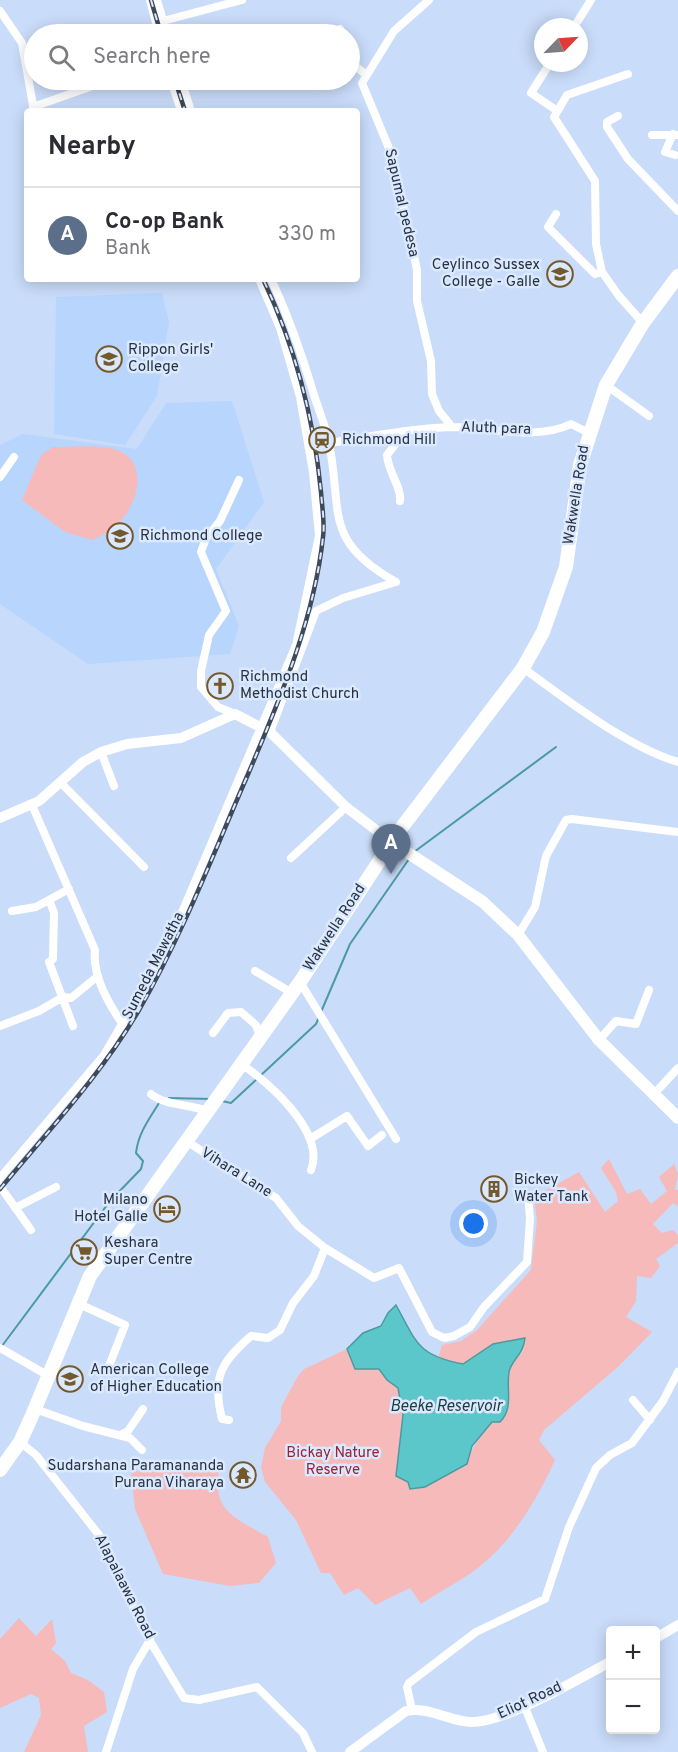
<!DOCTYPE html>
<html lang="en">
<head>
<meta charset="utf-8">
<style>
  body { margin:0; font-family:Overpass,sans-serif; background:#f7f7f7; color:#2b2b33 }
  .controls { position:absolute; right:18px; bottom:18px; display:grid; overflow:hidden; border-radius:6px; box-shadow:0 3px 15px #0003 }
  .controls button { width:54px; height:54px; display:grid; place-items:center; padding:0; border:0; border-bottom:2px solid #e1e1e2; background:#fff; color:#2b2b33; font:30px sans-serif }
  .compass { position:absolute; left:534px; top:18px; width:54px; height:54px; border-radius:50%; background:#fff; box-shadow:0 3px 15px #0003; rotate:65deg }
  .you { position:absolute; left:474px; top:1224px; width:21px; height:21px; margin:-15px; border:4px solid #fff; border-radius:50%; background:#1a73e8; box-shadow:0 0 0 9px #1a73e833 }
  .badge { display:grid; place-items:center; width:39px; height:39px; border-radius:50%; background:#74592b; color:#fff; font-size:20px; font-weight:700 }
  .pin { position:absolute; translate:-50% -50px; filter:drop-shadow(0 2px 3px #0008) }
  .pin::after { content:''; position:absolute; top:32px; width:21px; height:18px; background:inherit; clip-path:polygon(0 0,100% 0,50% 100%) }
  .list { margin:0; padding:0; list-style:none }
  h2 { display:flex; justify-content:space-between; align-items:center; height:78px; margin:0; padding:0 24px; font-size:26px }
  h2 small { font-size:20px; font-weight:400; color:#7c7c81 }
  .list li { display:grid; grid-template-columns:39px 1fr auto; gap:18px; align-items:center; box-sizing:border-box; height:96px; padding:0 24px; border-top:2px solid #e1e1e2 }
  .list b { display:block; font-size:22px; white-space:nowrap }
  .list p { margin:0; font-size:20px; white-space:nowrap; color:#7c7c81 }
  .list em { font-size:20px; font-style:normal; color:#7c7c81 }
  .icon { flex:none; width:33px; height:33px; fill:none; stroke:currentColor; stroke-width:2; stroke-linecap:round; stroke-linejoin:round }
  .map { position:relative; flex:none; width:678px; height:1752px; overflow:hidden }
  .search { position:absolute; background:#fff; box-shadow:0 3px 15px #0003; left:24px; top:24px; width:336px; height:66px; display:flex; align-items:center; gap:15px; box-sizing:border-box; padding:0 21px; border-radius:33px; color:#7c7c81; font-size:22px }
  .panel { position:absolute; background:#fff; box-shadow:0 3px 15px #0003; left:24px; top:108px; width:336px; height:174px; border-radius:6px }
  .map>svg:first-child { display:block }
</style>
</head>
<body>
<div class="map">
<svg width="678" height="1752" viewBox="0 0 678 1752">
  <rect width="100%" height="100%" fill="#c9dcf9"/>
  <path fill="#b8d5fe" d="M162,293L169,322L157,396L125,445L54,434L56,297Z
    M232,401L264,502L216,569L239,626L230,654L88,664L0,604V445L23,434L137,449L166,403Z"/>
  <path fill="#f6babb" d="M53,447C70,447 102,444 117,450C150,462 138,506 116,526C110,532 100,536 92,540L65,532L22,500L41,455Z
    M609,1159L627,1194L640,1189L651,1204L667,1191L659,1177L674,1164L678,1174L675,1190H678V1206L673,1203L653,1224L662,1233L673,1230L678,1235V1243L656,1259L660,1266L651,1278L637,1276L636,1301L626,1317L652,1332L619,1366L544,1430L539,1440L555,1460C537,1499 514,1539 480,1566C462,1581 440,1591 421,1604L410,1588L375,1605L358,1588L344,1595L330,1573H321L296,1520L265,1482L261,1467L265,1448L281,1421V1407L298,1376L304,1369L347,1349L355,1369H379L387,1380L398,1388L403,1415L397,1476L408,1482L411,1489L425,1487L467,1464C474,1439 490,1424 509,1407V1369L523,1351L493,1344L463,1364L438,1359L442,1345L461,1341L477,1330L531,1270L537,1221L534,1197L579,1172L605,1212L618,1201L616,1192L601,1168Z
    M159,1465H220C210,1510 233,1517 268,1537L276,1563L259,1583L230,1586L163,1574L135,1509L131,1473Z
    M19,1618L36,1636L52,1619L56,1643L51,1649L65,1661L71,1673L88,1680L104,1692L107,1712L84,1726L88,1752H24L41,1715L39,1698L31,1694L0,1708V1639Z"/>
  <path fill="#5cc7ca" stroke="#4c9aa0" stroke-width="1.5" d="M396,1305C417,1343 417,1355 463,1364L493,1344L525,1338C523,1356 511,1360 509,1372C506,1390 514,1408 500,1422H492L472,1446L467,1464L425,1487L410,1489L408,1482L396,1476L403,1415L398,1388L387,1380L379,1369H355L347,1349L363,1333L381,1326L388,1313Z"/>
  <g fill="none" stroke-linecap="round" stroke-linejoin="round">
    <path stroke="#4c9aa0" stroke-width="2" d="M414,852L556,747
      M321,1012L350,944L409,859
      M169,1098L211,1099
      M222,1101L231,1103L316,1024L319,1017
      M2,1346L110,1201L141,1169L143,1161L136,1153C138,1134 149,1119 159,1103"/>
    <path stroke="#fff" stroke-width="8" d="M150,0L159,34
      M157,0L167,34
      M429,0L394,31L362,83L393,158L417,270V301L431,361L432,394L439,411L452,427
      M0,11L22,43L34,111
      M163,21L242,0
      M574,27L591,0
      M340,29L343,34
      M350,47L354,65L365,74
      M550,63L531,93L556,110
      M628,74L567,95L554,117L595,181L596,244L602,272L619,296L643,323
      M171,80L181,111
      M181,80L191,111
      M33,107L101,83
      M618,116L607,122V127L628,159L678,211
      M673,134L665,152L675,155
      M652,135H678
      M556,214L548,227L595,274L602,272
      M606,385L649,416
      M329,443C369,437 412,428 453,427C490,427 536,441 571,424L589,433
      M0,477L14,457
      M400,501C402,488 388,472 387,455L404,433
      M523,668C567,700 626,746 678,762
      M235,714L218,707L201,687V671L209,635L226,611L201,552L206,538L220,521L239,480
      M270,732L316,611L343,598L396,582C322,540 343,512 329,443C326,427 319,411 314,395C302,355 289,317 271,279
      M101,752L114,786
      M61,783L144,867
      M32,805L95,950C92,976 109,1004 123,1025
      M291,858L346,807
      M50,902L54,913L53,959L49,962L73,1026
      M12,911L36,907L69,889
      M518,935L535,907L546,856L566,820L572,819L678,832
      M255,971L292,993
      M300,982L396,1139
      M0,1026L39,1011L63,997L71,998L98,976
      M213,1033L228,1013L241,1012L256,1025L260,1037
      M599,1040L616,1021L636,1024L649,990
      M241,1064C269,1082 326,1133 311,1170
      M655,1093L678,1068
      M151,1094C165,1106 190,1104 207,1111
      M310,1139L347,1116L368,1146L382,1135
      M186,1141L276,1198L298,1226L325,1248L314,1276L293,1303L280,1330L268,1338L251,1336C220,1363 212,1378 222,1419L229,1420
      M0,1178L104,1055L168,945L296,645L319,536L313,472L300,397L280,328L259,279
      M0,1186L31,1230
      M15,1208L56,1187
      M325,1248L374,1278L399,1268L432,1332L444,1338L454,1336L470,1327L484,1307L527,1262L530,1218L528,1195
      M77,1303L125,1325L109,1366
      M0,1348L47,1375
      M633,1400L650,1420
      M35,1409L83,1426L130,1438L142,1450
      M120,1435L128,1431L143,1409
      M20,1442L36,1455L103,1540L144,1631L184,1698L199,1700L257,1687L303,1733L312,1752
      M524,1705L543,1752
      M412,1710L407,1687L409,1683L476,1632L545,1599L569,1527L596,1468L610,1455L632,1443L663,1401L678,1372
      M106,1752L133,1669L150,1640"/>
    <path stroke="#fff" stroke-width="10" d="M0,818L39,801L83,762L101,752L127,744L181,738L235,714L270,732L346,807L393,843
      M656,1638L678,1625
      M350,1752L406,1711C427,1706 449,1721 470,1722C505,1723 578,1679 610,1662"/>
    <path stroke="#fff" stroke-width="12" d="M393,843L483,902L518,935L599,1040L678,1118"/>
    <path stroke="#fff" stroke-width="14" d="M0,1470L20,1442L31,1418L90,1276L300,982L399,831L523,668L543,632L566,567L580,465L606,385L643,323L678,276"/>
    <g stroke="#3e4959" stroke-width="4.5">
      <path id="rail" d="M151,0L161,34
        M175,80L185,111
        M0,1189C48,1131 101,1075 139,1010C183,934 214,852 249,772C281,696 314,620 323,537C325,523 322,507 321,492C314,419 295,346 263,279"/>
    </g>
    <use href="#rail" stroke="#dae9ff" stroke-width="2" stroke-dasharray="7" stroke-linecap="butt"/>
  </g>
  <defs>
    <g id="school-ring" transform="scale(1.35)"><circle r="9.5" fill="#dae9ff" stroke="#74592b" stroke-width="1.5"/><path d="M0-5L7-2L0 1L-7-2ZM-4 1L0 2.5L4 1V4Q0 6-4 4Z" fill="#74592b"/></g>
    <g id="station-ring" transform="scale(1.35)"><circle r="9.5" fill="#dae9ff" stroke="#74592b" stroke-width="1.5"/><path d="M-3-6H3Q5-6 5-4V2Q5 4 3 4L4.5 6H3L1.5 4h-3L-3 6H-4.5L-3 4Q-5 4-5 2V-4Q-5-6-3-6ZM-3.5-4v3h7v-3ZM-3.5 1v1.5H-2V1ZM2 1v1.5H3.5V1Z" fill="#74592b"/></g>
    <g id="church-ring" transform="scale(1.35)"><circle r="9.5" fill="#dae9ff" stroke="#74592b" stroke-width="1.5"/><path d="M-1.2-6h2.4v3.5h3.3v2.4h-3.3V6h-2.4V-.1h-3.3v-2.4h3.3Z" fill="#74592b"/></g>
    <g id="building-ring" transform="scale(1.35)"><circle r="9.5" fill="#dae9ff" stroke="#74592b" stroke-width="1.5"/><path d="M-4-6H4V6H1V3H-1V6H-4ZM-2.5-4.3h1.7v1.8h-1.7ZM.8-4.3h1.7v1.8H.8ZM-2.5-1h1.7V.8h-1.7ZM.8-1h1.7V.8H.8Z" fill="#74592b"/></g>
    <g id="hotel-ring" transform="scale(1.35)"><circle r="9.5" fill="#dae9ff" stroke="#74592b" stroke-width="1.5"/><path d="M-6-4.5h1.5V1H6V5H4.5V3h-9V5H-6ZM-4 0a1.8 1.8 0 1 1 3.6 0ZM.5 0V-2.5h3Q6-2.5 6 0Z" fill="#74592b"/></g>
    <g id="supermarket-ring" transform="scale(1.35)"><circle r="9.5" fill="#dae9ff" stroke="#74592b" stroke-width="1.5"/><path d="M-6-5.5h2.5l.6 2H6L4.5 2H-2.5L-4.4-4H-6ZM-1.5 3.2a1.3 1.3 0 1 0 .1 0ZM3 3.2a1.3 1.3 0 1 0 .1 0Z" fill="#74592b"/></g>
    <g id="university-ring" transform="scale(1.35)"><circle r="9.5" fill="#dae9ff" stroke="#74592b" stroke-width="1.5"/><path d="M0-5L7-2L0 1L-7-2ZM-4 1L0 2.5L4 1V4Q0 6-4 4Z" fill="#74592b"/></g>
    <g id="temple-ring" transform="scale(1.35)"><circle r="9.5" fill="#dae9ff" stroke="#74592b" stroke-width="1.5"/><path d="M0-6L5-2H3V0L6.5 2.5H4V6H1.5V3h-3V6H-4V2.5H-6.5L-3 0V-2H-5Z" fill="#74592b"/></g>
  </defs>
  <g fill-rule="evenodd">
    <use href="#school-ring" x="560" y="274"/>
    <use href="#school-ring" x="109" y="359"/>
    <use href="#station-ring" x="322" y="440"/>
    <use href="#school-ring" x="120" y="536"/>
    <use href="#church-ring" x="220" y="686"/>
    <use href="#building-ring" x="494" y="1189"/>
    <use href="#hotel-ring" x="167" y="1209"/>
    <use href="#supermarket-ring" x="84" y="1252"/>
    <use href="#university-ring" x="70" y="1379"/>
    <use href="#temple-ring" x="243" y="1475"/>
  </g>
  <g text-anchor="middle" dominant-baseline="central" stroke-width="5" stroke-linejoin="round" paint-order="stroke">
    <g font-size="15" fill="#28313f" stroke="#dae9ff">
      <text transform="translate(401 203) rotate(77)">Sapumal pedesa</text>
      <text transform="translate(496 429) rotate(2)">Aluth para</text>
      <text transform="translate(577 495) rotate(-81)">Wakwella Road</text>
      <text transform="translate(335 928) rotate(-57)">Wakwella Road</text>
      <text transform="translate(154 966) rotate(-63)">Sumeda Mawatha</text>
      <text transform="translate(236 1173) rotate(32)">Vihara Lane</text>
      <text transform="translate(124 1587) rotate(63)">Alapalaawa Road</text>
      <text transform="translate(530 1701) rotate(-25)">Eliot Road</text>
    </g>
    <g font-size="15" fill="#28313f" stroke="#dae9ff" text-anchor="start">
      <text x="540" y="265" text-anchor="end">Ceylinco Sussex<tspan x="540" dy="17">College - Galle</tspan></text>
      <text x="128" y="350">Rippon Girls'<tspan x="128" dy="17">College</tspan></text>
      <text x="342" y="440">Richmond Hill</text>
      <text x="140" y="536">Richmond College</text>
      <text x="240" y="677">Richmond<tspan x="240" dy="17">Methodist Church</tspan></text>
      <text x="514" y="1180">Bickey<tspan x="514" dy="17">Water Tank</tspan></text>
      <text x="148" y="1200" text-anchor="end">Milano<tspan x="148" dy="17">Hotel Galle</tspan></text>
      <text x="104" y="1243">Keshara<tspan x="104" dy="17">Super Centre</tspan></text>
      <text x="90" y="1370">American College<tspan x="90" dy="17">of Higher Education</tspan></text>
      <text x="224" y="1466" text-anchor="end">Sudarshana Paramananda<tspan x="224" dy="17">Purana Viharaya</tspan></text>
    </g>
    <g font-size="15" fill="#9a2235" stroke="#dae9ff">
      <text x="333" y="1453">Bickay Nature<tspan x="333" dy="17">Reserve</tspan></text>
    </g>
    <g font-size="16" font-style="italic" fill="#1b3c3d" stroke="#dae9ff">
      <text x="446" y="1407">Beeke Reservoir</text>
    </g>
  </g>
</svg>
<div class="controls">
<button>+</button>
<button>−</button>
</div>
<svg class="compass" viewBox="-18 -18 36 36"><path d="M0-13l5 13h-10z" fill="#e53935"/><path d="M0 13l5-13h-10z" fill="#7c7c81"/></svg>
<div class="you"></div>
<div class="pin badge" style="left:391px;top:874px;background:#5c6f8a">A</div>
<div class="search"><svg class="icon" aria-label="search" viewBox="0 0 24 24"><circle cx="10" cy="10" r="6"/><path d="M15 15l6 6"/></svg>Search here</div>
<section class="panel">
<h2>Nearby<small></small></h2>
<ul class="list">
<li><span class="badge" style="background:#5c6f8a">A</span><div><b>Co-op Bank</b><p>Bank</p></div><em>330 m</em></li>
</ul>
</section>
</div>
</body>
</html>
